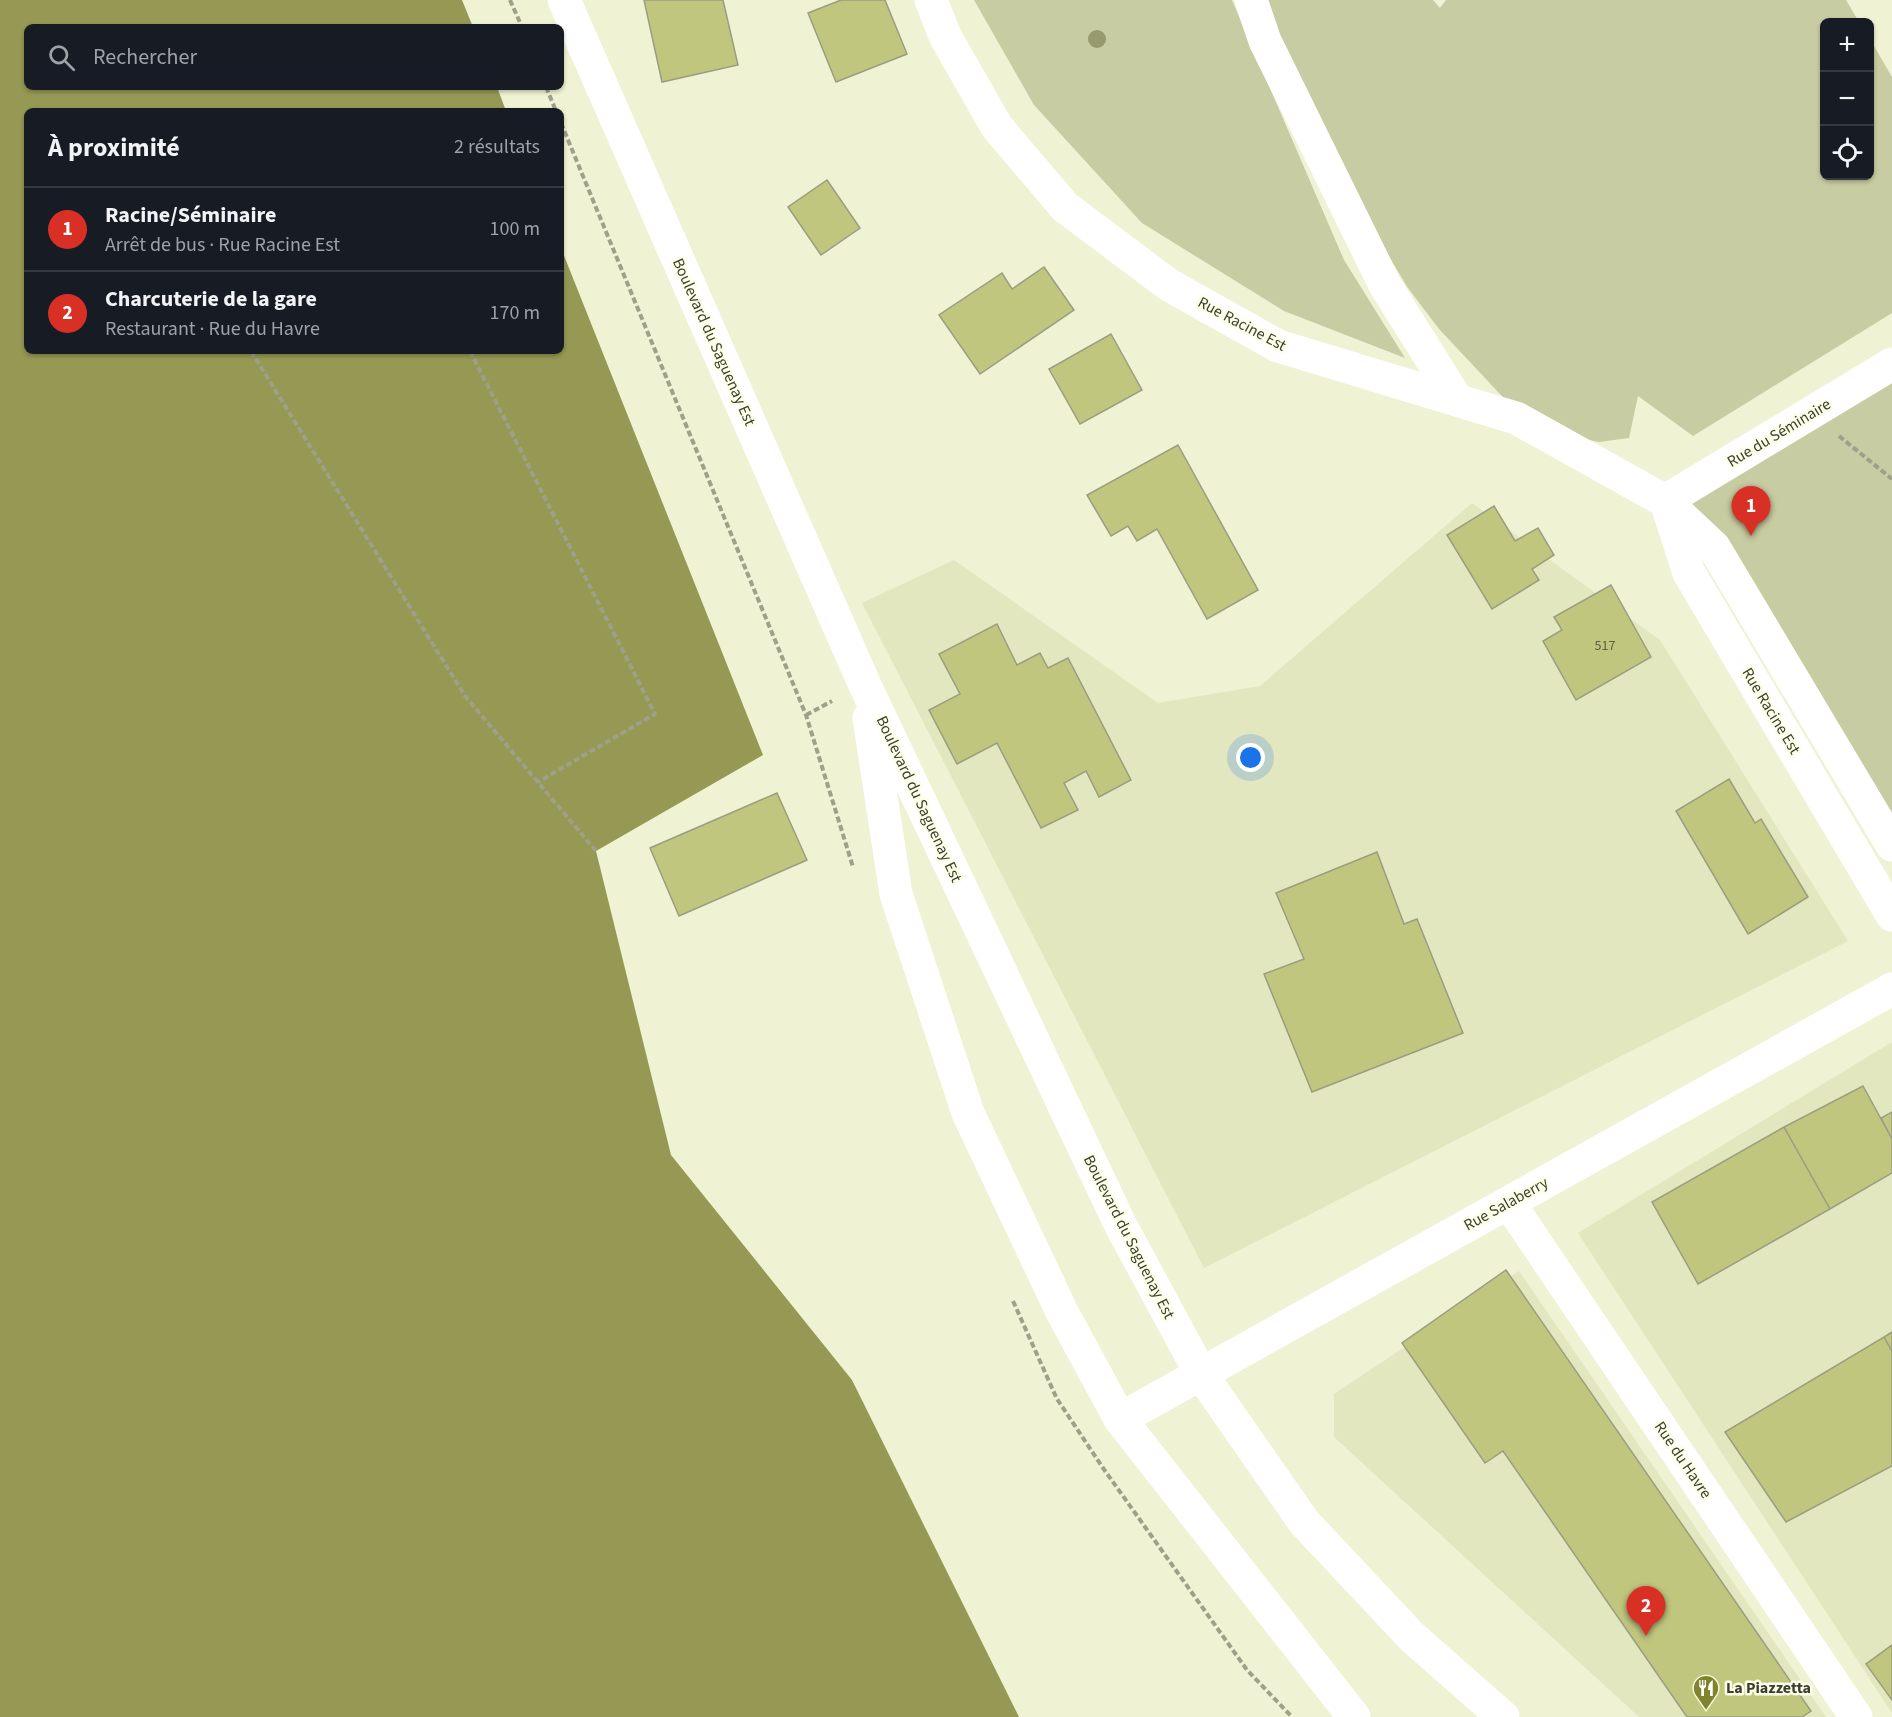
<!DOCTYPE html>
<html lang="fr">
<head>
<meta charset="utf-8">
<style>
  body { margin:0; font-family:"Source Sans 3",sans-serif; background:#242831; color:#f1f3f6 }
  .controls { position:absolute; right:18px; top:18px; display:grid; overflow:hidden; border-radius:9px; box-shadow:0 2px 4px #0004 }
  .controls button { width:54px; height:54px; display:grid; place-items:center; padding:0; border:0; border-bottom:2px solid #363941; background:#171b24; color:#f1f3f6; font:30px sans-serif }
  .you { position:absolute; left:1251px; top:758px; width:21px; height:21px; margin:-15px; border:4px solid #fff; border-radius:50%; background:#1a73e8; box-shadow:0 0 0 9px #1a73e833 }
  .badge { display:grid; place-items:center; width:39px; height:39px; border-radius:50%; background:#d93025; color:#fff; font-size:20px; font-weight:700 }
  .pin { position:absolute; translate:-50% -50px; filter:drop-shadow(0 2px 3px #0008) }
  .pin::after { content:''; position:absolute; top:32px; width:21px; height:18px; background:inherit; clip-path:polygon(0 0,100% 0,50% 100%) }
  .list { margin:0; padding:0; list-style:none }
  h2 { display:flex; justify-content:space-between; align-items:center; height:78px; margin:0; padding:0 24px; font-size:26px }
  h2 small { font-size:20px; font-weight:400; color:#9ea1a6 }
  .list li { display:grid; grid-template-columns:39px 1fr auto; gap:18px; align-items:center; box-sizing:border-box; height:84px; padding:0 24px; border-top:2px solid #363941 }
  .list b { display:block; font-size:22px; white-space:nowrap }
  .list p { margin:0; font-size:20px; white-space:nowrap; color:#9ea1a6 }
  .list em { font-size:20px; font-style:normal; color:#9ea1a6 }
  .icon { flex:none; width:33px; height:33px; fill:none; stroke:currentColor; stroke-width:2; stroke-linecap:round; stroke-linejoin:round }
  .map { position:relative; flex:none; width:1892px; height:1717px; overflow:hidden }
  .search { position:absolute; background:#171b24; box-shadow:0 2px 4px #0004; left:24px; top:24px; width:540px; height:66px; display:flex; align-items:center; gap:15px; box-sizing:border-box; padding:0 21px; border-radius:9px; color:#9ea1a6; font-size:22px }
  .panel { position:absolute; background:#171b24; box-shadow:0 2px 4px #0004; left:24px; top:108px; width:540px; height:246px; border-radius:9px }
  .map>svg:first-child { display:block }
</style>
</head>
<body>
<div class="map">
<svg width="1892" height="1717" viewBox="0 0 1892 1717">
  <rect width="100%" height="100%" fill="#eff2d3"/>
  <path fill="#e3e7c0" d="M1472,503L1660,640L1848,941L1204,1268L862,603L954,560L1158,703L1260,686Z
    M1892,1042V1713L1578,1233Z
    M1519,1271L1826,1717H1639L1334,1437V1394Z"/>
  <path fill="#c8cca2" d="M974,0H1232L1344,260L1405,358L1284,311L1142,223L1034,105Z
    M1251,0H1433L1440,8L1446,0H1846L1859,22H1824V176H1870V39L1892,77V313L1693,436L1638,396L1629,438L1599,442L1571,436L1515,410L1439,329L1408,288L1353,197Z
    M1892,364V845L1665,501Z"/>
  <path fill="#959953" d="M0,0H462L473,27H27V87H497L506,111H27V351H561V248L763,755L596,851L671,1155L852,1380L1019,1717H0Z"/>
  <path fill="#c1c67f" stroke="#9b9d80" stroke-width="1.5" d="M644,0H723L738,65L662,82Z
    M841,0H885L907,54L836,82L808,13Z
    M827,180L860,228L821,255L788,207Z
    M1044,267L1074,310L980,374L939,315L1002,273L1012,289Z
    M1111,334L1142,390L1080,424L1049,369Z
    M1178,445L1258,590L1207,619L1157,529L1137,541L1128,526L1111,536L1087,495Z
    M1494,506L1515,541L1538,528L1554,555L1532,569L1539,580L1492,609L1447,535Z
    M1611,585L1651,657L1576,700L1543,641L1562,630L1554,617Z
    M997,624L1017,665L1040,653L1048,668L1068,658L1131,780L1099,797L1086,771L1064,783L1078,810L1041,828L997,743L957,764L929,710L960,694L939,654Z
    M1729,779L1755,823L1761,819L1808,897L1748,934L1676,811Z
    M777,793L807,860L679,916L650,848Z
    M1377,852L1404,924L1417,919L1463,1033L1312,1092L1264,974L1304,959L1276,893Z
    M1863,1086L1892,1139V1173L1830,1209L1784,1127Z
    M1892,1112V1139L1881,1118Z
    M1784,1127L1830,1209L1698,1284L1652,1202Z
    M1506,1270L1811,1711L1802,1717H1687L1503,1451L1485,1463L1402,1343Z
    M1892,1332V1351L1884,1337Z
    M1884,1337L1892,1351V1466L1786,1522L1725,1432Z
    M1892,1645V1700L1866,1664Z"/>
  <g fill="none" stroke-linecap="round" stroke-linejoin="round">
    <path stroke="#9ea18a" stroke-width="4" stroke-dasharray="6 3" stroke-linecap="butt" d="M510,0L522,27
      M546,87L556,111
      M561,123L806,715L853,867
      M251,351L465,696L596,851
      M470,351L655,714L538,782
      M1839,436L1892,479
      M806,715L832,701
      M1013,1301L1057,1399L1103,1468L1247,1670L1292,1717"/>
    <path stroke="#fff" stroke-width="33" d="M931,0L945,36L997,127L1065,207L1169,285L1278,346L1516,418L1665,501L1714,547L1892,845
      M1251,0L1265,41L1385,285L1457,400
      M1665,501L1892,364
      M1667,505L1689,573L1892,915
      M1509,1203L1856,1717
      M1120,1419L1892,989"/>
    <path stroke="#fff" stroke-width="33" d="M564,0L864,683L1120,1224L1201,1374L1304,1522L1412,1637L1503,1717
      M869,718L896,894L968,1113L1062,1312L1120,1419L1354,1717"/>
  </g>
  <circle fill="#979a6f" cx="1097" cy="39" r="9"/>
  <defs>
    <g id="restaurant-pin" transform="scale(1.35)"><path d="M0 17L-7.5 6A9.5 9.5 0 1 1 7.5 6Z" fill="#80842e" stroke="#fcffe6"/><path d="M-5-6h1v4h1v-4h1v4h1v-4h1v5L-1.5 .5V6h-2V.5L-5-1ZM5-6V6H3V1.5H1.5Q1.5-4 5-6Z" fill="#fff"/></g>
  </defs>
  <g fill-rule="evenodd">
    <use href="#restaurant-pin" x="1706" y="1688"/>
  </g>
  <g text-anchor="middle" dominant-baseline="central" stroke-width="5" stroke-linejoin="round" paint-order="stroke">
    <g font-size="14" fill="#5e6045">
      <text x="1605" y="646">517</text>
    </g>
    <g font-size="16" fill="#3d3e32" stroke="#fcffe6">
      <text transform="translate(1242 324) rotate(28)">Rue Racine Est</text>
      <text transform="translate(714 342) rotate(66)">Boulevard du Saguenay Est</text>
      <text transform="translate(1779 433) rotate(-31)">Rue du Séminaire</text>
      <text transform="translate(1771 711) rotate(59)">Rue Racine Est</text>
      <text transform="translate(919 799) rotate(65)">Boulevard du Saguenay Est</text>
      <text transform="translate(1506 1204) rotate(-29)">Rue Salaberry</text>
      <text transform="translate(1129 1237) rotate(63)">Boulevard du Saguenay Est</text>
      <text transform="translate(1683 1460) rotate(56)">Rue du Havre</text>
    </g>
    <g font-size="16" font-weight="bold" fill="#3d3e32" stroke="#fcffe6" text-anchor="start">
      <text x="1726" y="1688">La Piazzetta</text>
    </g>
  </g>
</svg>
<div class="controls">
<button>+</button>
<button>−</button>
<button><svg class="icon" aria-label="locate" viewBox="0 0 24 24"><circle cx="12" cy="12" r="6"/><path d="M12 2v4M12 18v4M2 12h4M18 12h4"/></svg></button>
</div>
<div class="you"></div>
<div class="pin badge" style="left:1751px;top:536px">1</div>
<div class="pin badge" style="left:1646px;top:1636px">2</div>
<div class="search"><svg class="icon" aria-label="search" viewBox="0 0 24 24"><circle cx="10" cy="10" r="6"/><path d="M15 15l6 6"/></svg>Rechercher</div>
<section class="panel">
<h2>À proximité<small>2 résultats</small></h2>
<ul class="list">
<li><span class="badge">1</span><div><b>Racine/Séminaire</b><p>Arrêt de bus · Rue Racine Est</p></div><em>100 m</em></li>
<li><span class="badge">2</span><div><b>Charcuterie de la gare</b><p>Restaurant · Rue du Havre</p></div><em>170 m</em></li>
</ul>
</section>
</div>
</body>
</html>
